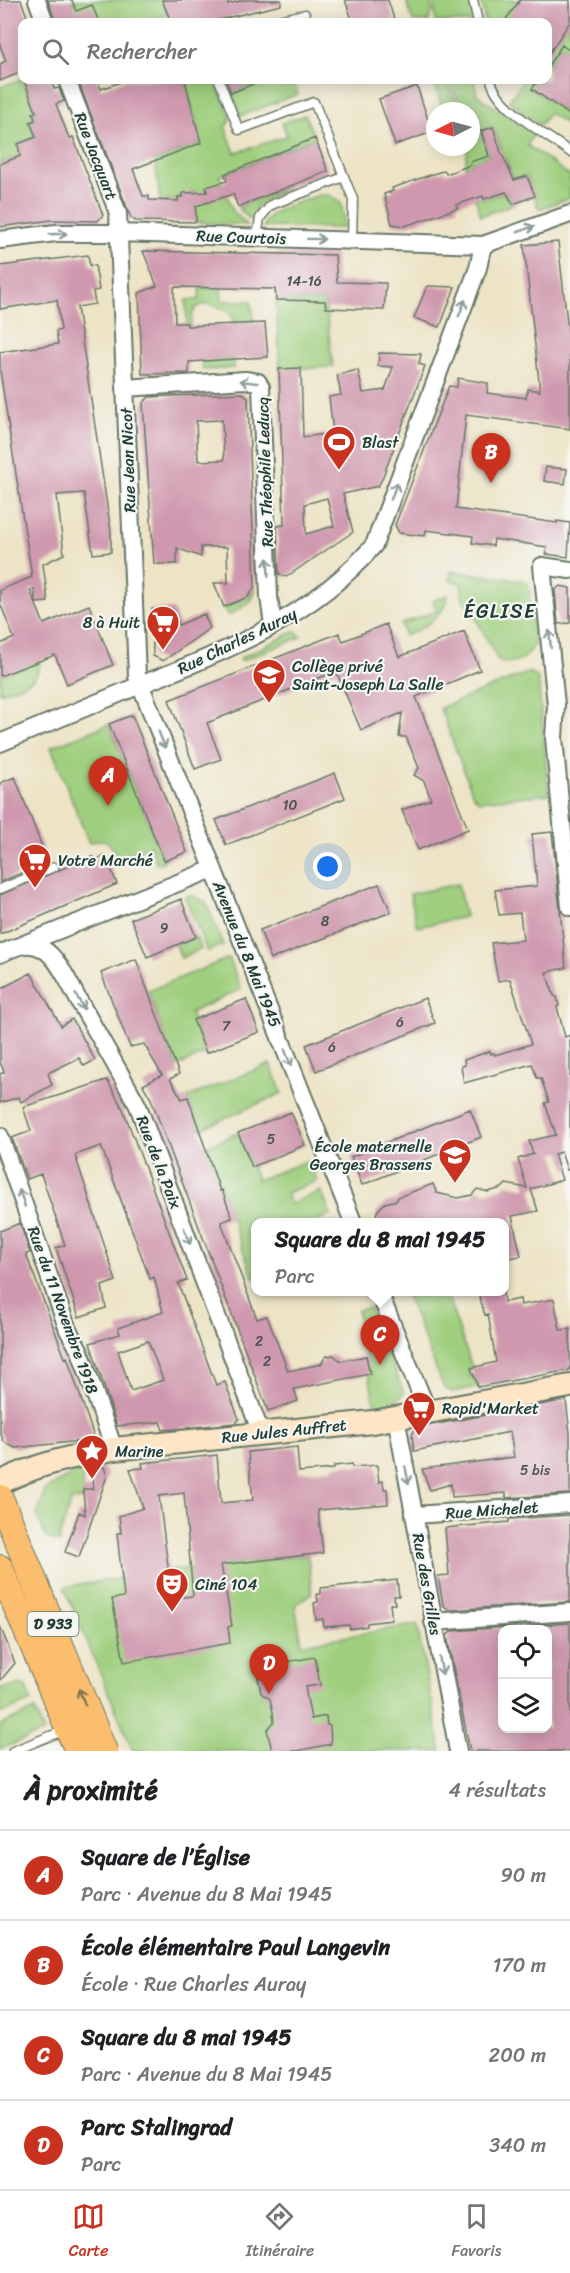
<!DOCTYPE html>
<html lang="fr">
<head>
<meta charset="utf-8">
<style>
  body { margin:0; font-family:Sriracha,sans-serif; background:#f2f2f2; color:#202124 }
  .controls { position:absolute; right:18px; bottom:18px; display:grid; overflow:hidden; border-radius:12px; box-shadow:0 3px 15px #0003 }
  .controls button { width:54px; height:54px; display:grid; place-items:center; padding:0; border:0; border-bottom:2px solid #e0e0e0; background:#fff; color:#202124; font:30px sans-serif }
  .compass { position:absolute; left:426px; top:102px; width:54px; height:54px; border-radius:50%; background:#fff; box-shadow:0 3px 15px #0003; rotate:264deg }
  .you { position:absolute; left:328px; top:867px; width:21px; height:21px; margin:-15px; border:4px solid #fff; border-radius:50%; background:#1a73e8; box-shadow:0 0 0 9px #1a73e833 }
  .badge { display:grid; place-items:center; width:39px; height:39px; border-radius:50%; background:#c8321e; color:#fff; font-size:20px; font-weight:700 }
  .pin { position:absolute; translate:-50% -50px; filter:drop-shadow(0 2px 3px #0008) }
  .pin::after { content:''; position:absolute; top:32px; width:21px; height:18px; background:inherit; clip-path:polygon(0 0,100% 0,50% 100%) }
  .popup { position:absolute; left:251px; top:1218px; width:258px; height:78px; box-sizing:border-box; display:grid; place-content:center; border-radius:12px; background:#fff; filter:drop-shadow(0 2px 4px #0005); font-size:20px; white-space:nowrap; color:#757577 }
  .popup b { font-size:22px; color:#202124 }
  .popup::after { content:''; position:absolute; left:50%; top:100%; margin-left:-12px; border:12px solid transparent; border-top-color:#fff }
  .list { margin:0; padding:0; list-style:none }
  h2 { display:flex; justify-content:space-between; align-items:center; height:78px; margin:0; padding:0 24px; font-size:26px }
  h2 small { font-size:20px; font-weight:400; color:#757577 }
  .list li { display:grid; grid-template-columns:39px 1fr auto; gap:18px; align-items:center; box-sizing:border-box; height:90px; padding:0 24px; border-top:2px solid #e0e0e0 }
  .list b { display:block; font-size:22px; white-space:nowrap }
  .list p { margin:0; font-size:20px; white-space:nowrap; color:#757577 }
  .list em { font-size:20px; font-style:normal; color:#757577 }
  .icon { flex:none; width:33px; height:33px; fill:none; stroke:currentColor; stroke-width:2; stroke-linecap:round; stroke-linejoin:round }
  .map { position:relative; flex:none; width:570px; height:1751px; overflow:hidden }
  .search { position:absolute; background:#fff; box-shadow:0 3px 15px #0003; left:18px; right:18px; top:18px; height:66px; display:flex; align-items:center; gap:15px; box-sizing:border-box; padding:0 21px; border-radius:12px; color:#757577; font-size:22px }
  .sheet { height:438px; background:#fff }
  nav { display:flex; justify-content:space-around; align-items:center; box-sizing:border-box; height:84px; border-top:2px solid #e0e0e0; background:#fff; font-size:16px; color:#757577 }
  nav a { display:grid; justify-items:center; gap:3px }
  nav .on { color:#c8321e }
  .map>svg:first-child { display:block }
</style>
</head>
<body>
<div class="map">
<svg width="570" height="1751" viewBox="0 0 570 1751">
  <rect width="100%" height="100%" fill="#f6f6f2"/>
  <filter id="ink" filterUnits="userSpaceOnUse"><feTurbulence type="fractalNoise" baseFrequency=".0167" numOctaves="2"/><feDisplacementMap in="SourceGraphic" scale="12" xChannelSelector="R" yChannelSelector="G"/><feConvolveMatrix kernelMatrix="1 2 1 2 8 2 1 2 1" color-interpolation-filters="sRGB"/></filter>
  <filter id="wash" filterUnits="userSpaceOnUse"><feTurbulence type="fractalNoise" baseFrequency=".008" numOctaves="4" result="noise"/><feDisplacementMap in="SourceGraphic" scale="24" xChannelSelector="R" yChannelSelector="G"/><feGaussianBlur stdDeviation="1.35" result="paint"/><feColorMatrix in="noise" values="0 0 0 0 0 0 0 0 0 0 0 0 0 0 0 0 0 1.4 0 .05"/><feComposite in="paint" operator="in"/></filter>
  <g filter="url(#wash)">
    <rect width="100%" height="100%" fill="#ede4c6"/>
    <path fill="#9fcf7e" stroke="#5f8659" stroke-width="1.5" d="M72,0H162L168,15L161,17L162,22H73L71,18L56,22L51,12L73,3Z
      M406,0H430L432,12L428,22H413Z
      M434,0H472L476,22H435Z
      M481,0H520L507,19L512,22H485Z
      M570,22V51L562,45L548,66V47L551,49Z
      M22,79L36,112L33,113L35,120L30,122L36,137L18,144L20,156L0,164V87Z
      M185,80H214L230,116L229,123L225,126L235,153L287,136L282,123L305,115L315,138L219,176L233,211L247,225L196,222V192C189,192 186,197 178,197V200L173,201V206H171L170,200H160L155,161L201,143Z
      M266,80H292L298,94L240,116L230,94Z
      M446,80L458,108L442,107L435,85Z
      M449,80H474L477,95L534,134L527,145L570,176V198L539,209L527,176L514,180L493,127L481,131L489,156L471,162V165L465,168L468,147H471V111L462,109Z
      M523,80H538L532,89L570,115V127L549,113L541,124H538L509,101Z
      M288,187L257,206L250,220L238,207Z
      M506,192L513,204L481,216L475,198L483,196L484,199Z
      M320,195H329L341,203L344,220L343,228L263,227C267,208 304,201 320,195Z
      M200,288H221L222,301H251L254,321L233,323L232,315C222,306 197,296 192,316C190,322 192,329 192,335L188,336L186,300H199Z
      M276,300L325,301L333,367L280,369Z
      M233,359L234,368L203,370L202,361Z
      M451,571L525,581L529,585L535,645L522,660L504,663L498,660L472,611L463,600L461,583L450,581Z
      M254,588C255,603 239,609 228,616L224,607L248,597Z
      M448,595C444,618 424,627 405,636L401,624L437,611L433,601Z
      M296,631L301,637L241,661L240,658Z
      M40,660C40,684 20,685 0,693V676Z
      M529,672L538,678L549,794L479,801L473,795L440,708Z
      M109,724L164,861L157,864L150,846L118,859C110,842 108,836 89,843L51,747Z
      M458,884L465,917L417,927L410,894Z
      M189,895L206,902L223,945L207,951L185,897Z
      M196,937L201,949L181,958L176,945Z
      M229,958L241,989L190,1013L206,1053L176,1067L148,991Z
      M270,1064L282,1093L199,1130L188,1097Z
      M238,1133L257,1180L307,1161L310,1162L317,1181L286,1193L290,1204L321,1191L331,1215L312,1222H256V1277L253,1278L206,1146Z
      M405,1292H414L415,1294L423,1292H446L472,1367L468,1371L470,1377H474L478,1387L452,1392L444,1388Z
      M370,1308L404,1393L394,1403L375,1406L357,1310Z
      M81,1469L84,1499L71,1501L59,1539L61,1541L60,1543L46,1538L37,1515L46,1489Z
      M308,1555L312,1593L295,1605L302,1644L417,1624L441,1751H133L64,1587L174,1570Z
      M25,1685L31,1701L0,1714V1688Z
      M35,1710L44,1732L0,1749V1725Z"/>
    <g id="blocks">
      <path fill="#cf98ae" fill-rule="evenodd" d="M0,0H21L29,22H22V72L0,81V64L6,61L0,45Z
        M48,0H72L76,11L92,5L99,22H55Z
        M162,0H227L228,4L244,0H281V5L210,22H171Z
        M345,0H388L395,22H353Z
        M520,0H570V22L548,55V22H504Z
        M562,45L570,51V115L532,89L538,80H548V66Z
        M24,80H51L54,89L59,88L64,101L56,104L69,138L73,137L103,215L98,221L52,220L0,227V164L20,156L18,144L36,137L30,122L35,120L33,113L36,112Z
        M81,80H97L101,89L126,80H185L201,143L133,169L143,196H149V200L178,201V197H183V193L207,192L206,187L227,181L225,174L315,138L328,171L238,207L233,194L196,206V222L136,221L131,218L78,81Z
        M226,80H263L231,93Z
        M417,86L432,132L395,145L379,99Z
        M493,127L501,152L514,180L527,176L535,196L513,204L506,192L484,199L483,196L456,205L458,208L405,226L392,224L384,194L393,191L392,188L439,172L445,171L446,174L471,165L470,162L489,156L481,131Z
        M558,242L570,348V429L466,415L456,509L557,523V521L570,523L568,557L546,554L547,547L494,539L493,546L472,543L473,536L426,530L425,536L399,533L395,525L449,386L457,387L458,378L488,383L487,393L526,398L528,389L540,391L524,245Z
        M143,251L335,255L337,282L386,283L384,310L326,308L325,301L276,300L275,289L174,287L175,323H187V326L265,323L268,357L189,362V373L142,374L139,293L157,286Z
        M88,255L90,266L95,265L99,290L93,291L95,304L77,307L111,532V552L93,554L84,493L57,495L64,554L43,564L48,602L36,603L34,589L30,590L44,624L89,605L113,665L67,684L55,655L0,676V644L14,638L0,603V590L32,577L0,371V352L58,344L56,331L61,330L57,300L0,309V266Z
        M427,286L455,287L440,327L414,318Z
        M379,353L421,354L419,364L425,366L382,479L378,486L343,494L353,532L286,577L279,574L277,526L284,525L279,369L301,368L303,437L333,433L329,397L341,395L337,375L358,370L363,393L385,390L393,367L378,366ZM327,498L334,526L306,534L305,504Z
        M242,393L248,397L255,587L248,597L224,607L214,583H228L227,547H201V557L177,548V564H154L143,403L149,397ZM222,420L224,460L198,461L196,421Z
        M546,467L567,469L565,484L544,481Z
        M560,586L570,588V623L558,624L555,590Z
        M152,609H173L179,625L204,614L210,628L163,661L153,656Z
        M386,624L399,657L464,631L480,670L416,697L468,829L418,850L402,810L431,799L424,781L414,775L419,768L406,737H399L402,713L361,730L336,671L207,723L221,759L195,769L169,700L339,633L343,641Z
        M132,715L187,852L164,861L109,724Z
        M335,773L345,798L226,845L216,820Z
        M15,777L48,862L0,882V783Z
        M552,832L566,968L546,972L554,996L557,997L559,1006L557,1007L565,1037L570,1035V1170H567L561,1152L554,1154L562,1180L531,1189L538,1211L512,1216L521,1256L504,1259V1222H377L376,1215L378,1210L385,1203L397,1200L398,1197L433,1184L437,1193L458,1198L472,1195L477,1189L488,1192L502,1188L506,1184L527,1188L518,1159L533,1154L529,1141L556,1135L545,1103L549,1102L541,1078H537L532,1064L464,1083L461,1067L465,1065L464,1060L490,1051L491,1054L494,1053L495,1055L531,1044L510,979L498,981L491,943L523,940L520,913L499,915L495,890L537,886L532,834Z
        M106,855L117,884L0,934V895L90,857H94L95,860Z
        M379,884L391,912L271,959L260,930Z
        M181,899L196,937L147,957L131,919Z
        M136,959L179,1074L170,1079L182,1099L188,1097L220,1191L222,1190L232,1218L221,1222L257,1319L267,1316L288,1371L321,1364L326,1356L333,1355L341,1361L366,1356L370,1374L294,1389L298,1401L268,1411L151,1099L143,1085L162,1075L144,1044L130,1047L101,973Z
        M31,973L61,1026L72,1019L95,1060L84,1066L79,1058L48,1073L52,1085L21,1102L19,1097L0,1103V1074L4,1072L0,1062V989Z
        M425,998L435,1023L316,1071L306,1045Z
        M246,999L259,1032L206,1053L193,1020Z
        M107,1080L123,1109L187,1280L178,1283L216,1385L225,1382L239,1419L236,1423L163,1430L160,1422L117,1426L90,1343L120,1334L118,1328L163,1312L154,1277L150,1279L101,1146L75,1155L116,1281L102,1286L106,1308L79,1317L56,1248L65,1245L41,1174L27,1179L12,1138L31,1131L23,1107ZM148,1341L163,1380L131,1391L118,1351Z
        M470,1109L481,1137L362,1185L351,1157Z
        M291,1112L305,1145L252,1167L238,1133Z
        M20,1223L30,1253L26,1254L65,1358L67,1357L93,1434L90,1440L15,1448L4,1442L0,1432V1231Z
        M478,1292H503L504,1302L520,1299L521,1305L554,1299L560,1330L570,1329V1370L478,1387L471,1368L496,1362L488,1314L485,1315Z
        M566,1400L570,1433V1494L506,1498V1493L452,1497L451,1484L430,1490L422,1469L514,1457L510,1432L414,1451L412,1435L416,1428Z
        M297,1447L299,1472L334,1469V1466L352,1464V1467L377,1465L379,1482L383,1481L384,1489H387L388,1504L318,1510L323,1553L221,1565L232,1626L228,1627L230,1643L124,1662L112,1599L124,1597L117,1533H121L119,1516L143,1508L130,1469L143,1468L142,1463L217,1455L221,1503L253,1500L248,1452ZM184,1493L193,1596L172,1598L159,1496Z
        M104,1467L107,1476L79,1557L65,1552L79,1512L85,1515L83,1489H93L91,1468Z
        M570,1515V1602L449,1610L443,1605L438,1576L449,1575L445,1528L509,1522V1519Z
        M397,1580L399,1596H394L395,1604H390L392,1620L367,1623V1626L350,1629L349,1625L324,1627L323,1619L316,1620L314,1603L318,1602L317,1594H321V1588Z
        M570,1623V1751H470L447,1636L451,1631ZM502,1629H548V1728H502Z
        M0,1626L15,1663L0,1681Z
        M315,1657L320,1685L305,1687L311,1719L326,1716L327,1725L330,1726L331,1744L297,1751H272L267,1730L274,1722L273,1712L270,1699L261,1693L256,1667Z"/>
    </g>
  </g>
  <g filter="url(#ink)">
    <use href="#blocks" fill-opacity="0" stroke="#677767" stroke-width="1.5"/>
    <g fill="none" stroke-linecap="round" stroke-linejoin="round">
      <g stroke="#677767" stroke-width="11">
        <path id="lane" d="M473,0L478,22
          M269,22L305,14
          M219,80L239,130L314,102L353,199L352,240
          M491,80C497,108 547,135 570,152
          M257,238L260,218L271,205L344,177
          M0,889L54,867
          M13,1751L65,1730"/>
      </g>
      <g stroke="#677767" stroke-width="20">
        <path id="street" d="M37,0L45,22
          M67,80L118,213L137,676L353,1222
          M0,240L56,233H119L483,245L570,214
          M125,388L245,380L258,382L261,387L269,597L273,625
          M570,570L542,566L556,705L554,738L570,907
          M0,743C47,724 93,704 140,685C224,653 314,616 374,545L478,268L483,245
          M24,944L213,869
          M0,954C15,947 28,940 43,949C58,957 71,987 79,1001C99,1036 119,1071 138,1106L261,1433
          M0,1136L68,1330L80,1351L114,1449
          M379,1292L428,1412
          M396,1417L458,1751
          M415,1515L570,1504
          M433,1622L570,1612"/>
      </g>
      <g stroke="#677767" stroke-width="26">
        <path id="secondary" d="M0,1483C36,1464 74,1456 114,1449L373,1422L570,1386"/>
      </g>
      <g stroke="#677767" stroke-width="28">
        <path id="primary" d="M0,1498L104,1751
          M0,1568L78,1751"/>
      </g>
      <use href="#lane" stroke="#fff" stroke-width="8"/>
      <use href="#street" stroke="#fff" stroke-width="16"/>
      <use href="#secondary" stroke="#fde5c5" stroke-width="22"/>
      <use href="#primary" stroke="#fbbd6e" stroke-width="26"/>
    </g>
    <defs><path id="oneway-shaft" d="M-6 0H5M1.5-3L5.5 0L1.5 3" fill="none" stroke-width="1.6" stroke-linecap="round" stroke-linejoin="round" transform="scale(1.5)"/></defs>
    <g stroke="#8f9e9a">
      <use href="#oneway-shaft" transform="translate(526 229) rotate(-19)"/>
      <use href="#oneway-shaft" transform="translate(58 234) rotate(-2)"/>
      <use href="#oneway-shaft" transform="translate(316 239) rotate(1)"/>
      <use href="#oneway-shaft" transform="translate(462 308) rotate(-69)"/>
      <use href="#oneway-shaft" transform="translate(249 382) rotate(-173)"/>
      <use href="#oneway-shaft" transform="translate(394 491) rotate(-70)"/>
      <use href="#oneway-shaft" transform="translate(268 567) rotate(-93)"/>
      <use href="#oneway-shaft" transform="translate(550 639) rotate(-96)"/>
      <use href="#oneway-shaft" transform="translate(162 740) rotate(68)"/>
      <use href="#oneway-shaft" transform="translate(80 1002) rotate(60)"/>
      <use href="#oneway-shaft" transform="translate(288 1058) rotate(69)"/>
      <use href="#oneway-shaft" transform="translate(22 1198) rotate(-109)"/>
      <use href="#oneway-shaft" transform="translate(187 1236) rotate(69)"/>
      <use href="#oneway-shaft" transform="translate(407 1475) rotate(79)"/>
      <use href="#oneway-shaft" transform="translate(441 1666) rotate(79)"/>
    </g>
    <use stroke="#82774e" href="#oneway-shaft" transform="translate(82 1697) rotate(-112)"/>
  </g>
  <defs>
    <g id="stadium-pin" transform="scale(1.725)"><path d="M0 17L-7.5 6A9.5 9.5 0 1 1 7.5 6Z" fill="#c8321e" stroke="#f6f6f2"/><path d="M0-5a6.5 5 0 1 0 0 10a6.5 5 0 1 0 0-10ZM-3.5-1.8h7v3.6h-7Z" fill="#fff"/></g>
    <g id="supermarket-pin" transform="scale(1.725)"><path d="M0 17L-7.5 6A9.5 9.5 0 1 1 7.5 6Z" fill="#c8321e" stroke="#f6f6f2"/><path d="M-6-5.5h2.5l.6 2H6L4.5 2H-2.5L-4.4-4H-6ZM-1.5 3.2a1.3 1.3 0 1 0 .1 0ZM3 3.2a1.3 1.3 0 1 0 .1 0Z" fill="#fff"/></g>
    <g id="school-pin" transform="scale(1.725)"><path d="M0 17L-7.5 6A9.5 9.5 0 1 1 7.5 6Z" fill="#c8321e" stroke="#f6f6f2"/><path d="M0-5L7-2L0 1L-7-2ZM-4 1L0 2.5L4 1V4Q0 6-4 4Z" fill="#fff"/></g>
    <g id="sight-pin" transform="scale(1.725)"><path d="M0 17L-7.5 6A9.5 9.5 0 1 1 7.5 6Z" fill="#c8321e" stroke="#f6f6f2"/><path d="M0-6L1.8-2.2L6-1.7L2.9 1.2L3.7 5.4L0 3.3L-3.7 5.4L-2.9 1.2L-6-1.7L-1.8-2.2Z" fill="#fff"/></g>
    <g id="theatre-pin" transform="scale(1.725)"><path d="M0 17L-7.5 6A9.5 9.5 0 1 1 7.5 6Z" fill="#c8321e" stroke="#f6f6f2"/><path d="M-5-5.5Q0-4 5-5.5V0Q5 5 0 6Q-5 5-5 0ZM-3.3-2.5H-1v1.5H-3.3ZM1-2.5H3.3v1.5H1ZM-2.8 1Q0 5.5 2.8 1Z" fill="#fff"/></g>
  </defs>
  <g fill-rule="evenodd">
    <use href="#stadium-pin" x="339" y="442"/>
    <use href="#supermarket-pin" x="163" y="622"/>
    <use href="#school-pin" x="269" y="675"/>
    <use href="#supermarket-pin" x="35" y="860"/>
    <use href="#school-pin" x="455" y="1155"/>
    <use href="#supermarket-pin" x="419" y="1408"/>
    <use href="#sight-pin" x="92" y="1451"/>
    <use href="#theatre-pin" x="172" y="1584"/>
  </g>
  <g text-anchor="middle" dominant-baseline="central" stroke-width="4.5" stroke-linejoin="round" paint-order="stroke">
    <g font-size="14" fill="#4b5452">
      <text x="304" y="281">14-16</text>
      <text x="290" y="805">10</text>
      <text x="325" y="921">8</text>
      <text x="164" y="928">9</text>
      <text x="400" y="1022">6</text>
      <text x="226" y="1026">7</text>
      <text x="332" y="1047">6</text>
      <text x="271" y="1139">5</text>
      <text x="259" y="1341">2</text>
      <text x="267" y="1361">2</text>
      <text x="535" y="1470">5 bis</text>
    </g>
    <rect fill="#f6f6f2" stroke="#60746d" stroke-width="1.5" x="27.5" y="1612" width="51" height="24" rx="4.5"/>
    <g font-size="15" font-weight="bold" fill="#1f3d34">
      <text x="53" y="1624">D 933</text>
    </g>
    <g font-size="16" fill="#1f3d34" stroke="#f6f6f2">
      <text transform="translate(96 156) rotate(69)">Rue Jacquart</text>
      <text transform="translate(241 237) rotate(2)">Rue Courtois</text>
      <text transform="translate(128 460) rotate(-92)">Rue Jean Nicot</text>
      <text transform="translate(265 472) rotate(-92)">Rue Théophile Leducq</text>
      <text transform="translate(237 641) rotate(-26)">Rue Charles Auray</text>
      <text transform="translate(247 954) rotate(68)">Avenue du 8 Mai 1945</text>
      <text transform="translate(159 1162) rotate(69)">Rue de la Paix</text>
      <text transform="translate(63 1310) rotate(70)">Rue du 11 Novembre 1918</text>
      <text transform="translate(284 1431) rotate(-6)">Rue Jules Auffret</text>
      <text transform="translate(492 1510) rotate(-4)">Rue Michelet</text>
      <text transform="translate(427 1584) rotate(80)">Rue des Grilles</text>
    </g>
    <g font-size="16" fill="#1f3d34" stroke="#f6f6f2" text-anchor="start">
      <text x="362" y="442">Blast</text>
      <text x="140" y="622" text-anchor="end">8 à Huit</text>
      <text x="292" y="666">Collège privé<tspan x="292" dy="18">Saint-Joseph La Salle</tspan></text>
      <text x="58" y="860">Votre Marché</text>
      <text x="432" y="1146" text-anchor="end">École maternelle<tspan x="432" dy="18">Georges Brassens</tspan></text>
      <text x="442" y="1408">Rapid'Market</text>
      <text x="115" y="1451">Marine</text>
      <text x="195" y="1584">Ciné 104</text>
    </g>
    <g font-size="20" letter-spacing="1.5" fill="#1f3d34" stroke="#f6f6f2">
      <text x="500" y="611">ÉGLISE</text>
    </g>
  </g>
</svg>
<div class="controls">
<button><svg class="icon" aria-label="locate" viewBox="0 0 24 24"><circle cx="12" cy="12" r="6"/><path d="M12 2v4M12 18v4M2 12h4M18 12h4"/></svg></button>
<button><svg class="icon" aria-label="layers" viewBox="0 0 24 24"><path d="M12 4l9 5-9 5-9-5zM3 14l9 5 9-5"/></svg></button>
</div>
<svg class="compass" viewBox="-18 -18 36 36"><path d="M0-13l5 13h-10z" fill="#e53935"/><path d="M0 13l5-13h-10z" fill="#757577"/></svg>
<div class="you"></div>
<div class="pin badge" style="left:108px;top:806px">A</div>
<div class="pin badge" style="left:491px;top:483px">B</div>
<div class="pin badge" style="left:380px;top:1365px">C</div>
<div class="popup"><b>Square du 8 mai 1945</b>Parc</div>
<div class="pin badge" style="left:269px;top:1694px">D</div>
<div class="search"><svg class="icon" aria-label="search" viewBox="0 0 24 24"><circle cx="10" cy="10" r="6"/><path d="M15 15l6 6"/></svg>Rechercher</div>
</div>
<section class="sheet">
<h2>À proximité<small>4 résultats</small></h2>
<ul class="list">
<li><span class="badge">A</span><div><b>Square de l’Église</b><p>Parc · Avenue du 8 Mai 1945</p></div><em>90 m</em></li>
<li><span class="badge">B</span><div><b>École élémentaire Paul Langevin</b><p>École · Rue Charles Auray</p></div><em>170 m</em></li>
<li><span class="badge">C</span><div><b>Square du 8 mai 1945</b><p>Parc · Avenue du 8 Mai 1945</p></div><em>200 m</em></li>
<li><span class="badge">D</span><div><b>Parc Stalingrad</b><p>Parc</p></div><em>340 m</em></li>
</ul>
</section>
<nav>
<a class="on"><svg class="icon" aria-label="map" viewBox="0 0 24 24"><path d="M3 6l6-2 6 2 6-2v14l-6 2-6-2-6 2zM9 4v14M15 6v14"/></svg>Carte</a>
<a><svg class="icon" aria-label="directions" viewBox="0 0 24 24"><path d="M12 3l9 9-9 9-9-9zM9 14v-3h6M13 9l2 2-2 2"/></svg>Itinéraire</a>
<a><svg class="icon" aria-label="saved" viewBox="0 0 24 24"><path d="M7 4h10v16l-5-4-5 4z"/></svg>Favoris</a>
</nav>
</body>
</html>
